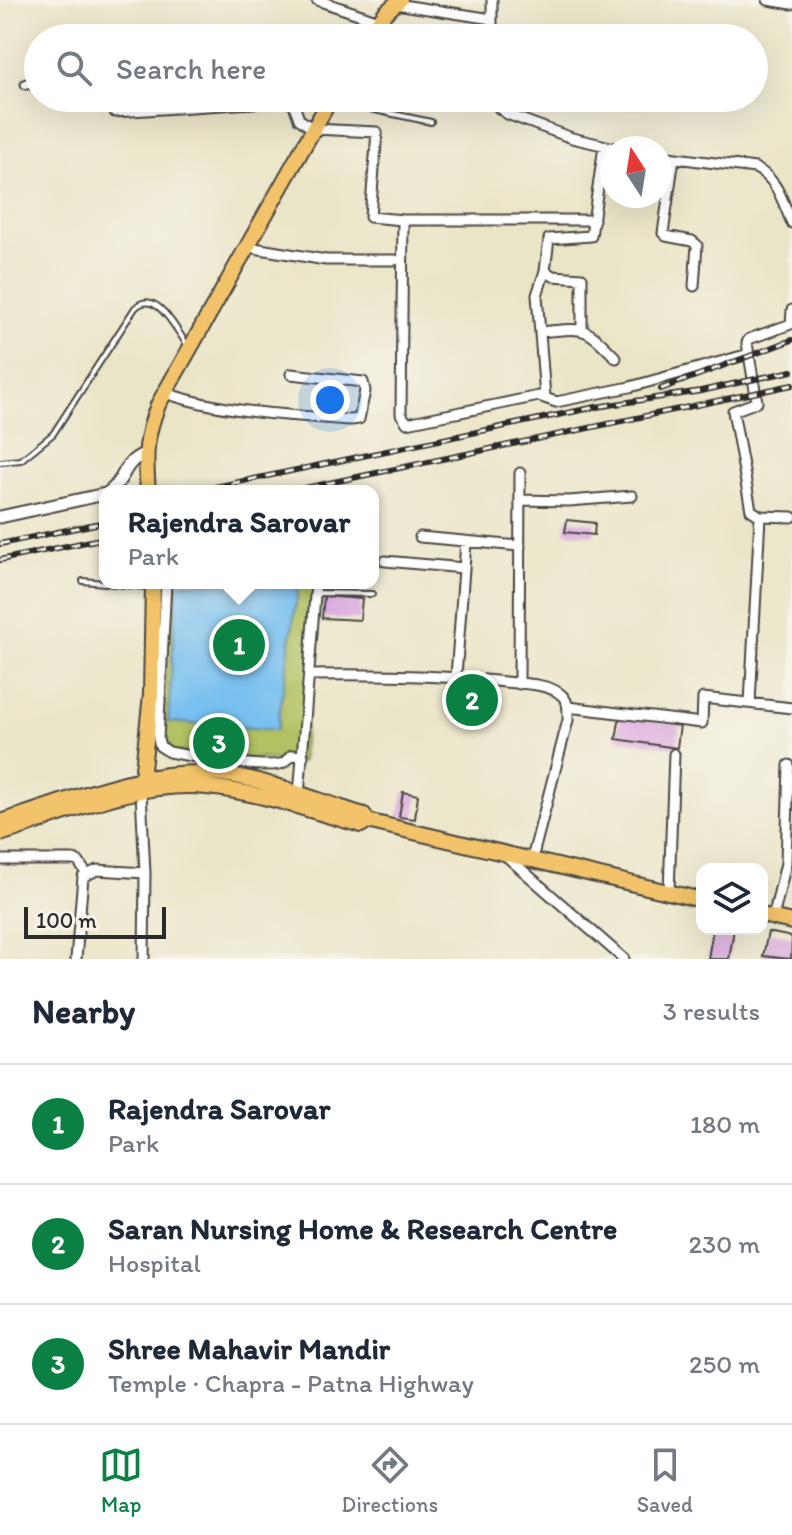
<!DOCTYPE html>
<html lang="en">
<head>
<meta charset="utf-8">
<style>
  body { margin:0; font-family:Itim,sans-serif; background:#f6f6f7; color:#1f2937 }
  .controls { position:absolute; right:24px; bottom:24px; display:grid; overflow:hidden; border-radius:16px; box-shadow:0 8px 32px #0002 }
  .controls button { width:72px; height:72px; display:grid; place-items:center; padding:0; border:0; border-bottom:2px solid #e0e1e3; background:#fff; color:#1f2937; font:40px sans-serif }
  .compass { position:absolute; left:600px; top:136px; width:72px; height:72px; border-radius:50%; background:#fff; box-shadow:0 8px 32px #0002; rotate:348deg }
  .scale { position:absolute; left:24px; bottom:20px; width:142px; box-sizing:border-box; padding-left:8px; border:4px solid #2b2b2b; border-top:0; font-size:22px; line-height:28px; white-space:nowrap; color:#2b2b2b; -webkit-text-stroke:6px #f7f3e8; paint-order:stroke }
  .you { position:absolute; left:330px; top:400px; width:28px; height:28px; margin:-20px; border:6px solid #fff; border-radius:50%; background:#1a73e8; box-shadow:0 0 0 12px #1a73e833 }
  .badge { display:grid; place-items:center; width:52px; height:52px; border-radius:50%; background:#0b8043; color:#fff; font-size:26px; font-weight:700 }
  .pin { position:absolute; translate:-50% -50%; border:4px solid #fff; box-shadow:0 2px 8px #0006 }
  .popup { position:absolute; left:99px; top:485px; width:280px; height:104px; box-sizing:border-box; display:grid; place-content:center; border-radius:16px; background:#fff; filter:drop-shadow(0 2px 6px #0005); font-size:26px; white-space:nowrap; color:#747a83 }
  .popup b { font-size:30px; color:#1f2937 }
  .popup::after { content:''; position:absolute; left:50%; top:100%; margin-left:-16px; border:16px solid transparent; border-top-color:#fff }
  .list { margin:0; padding:0; list-style:none }
  h2 { display:flex; justify-content:space-between; align-items:center; height:104px; margin:0; padding:0 32px; font-size:34px }
  h2 small { font-size:26px; font-weight:400; color:#747a83 }
  .list li { display:grid; grid-template-columns:52px 1fr auto; gap:24px; align-items:center; box-sizing:border-box; height:120px; padding:0 32px; border-top:2px solid #e0e1e3 }
  .list b { display:block; font-size:30px; white-space:nowrap }
  .list p { margin:0; font-size:26px; white-space:nowrap; color:#747a83 }
  .list em { font-size:26px; font-style:normal; color:#747a83 }
  .icon { flex:none; width:44px; height:44px; fill:none; stroke:currentColor; stroke-width:2; stroke-linecap:round; stroke-linejoin:round }
  .map { position:relative; flex:none; width:792px; height:959px; overflow:hidden }
  .search { position:absolute; background:#fff; box-shadow:0 8px 32px #0002; left:24px; right:24px; top:24px; height:88px; display:flex; align-items:center; gap:20px; box-sizing:border-box; padding:0 28px; border-radius:44px; color:#747a83; font-size:30px }
  .sheet { height:464px; background:#fff }
  nav { display:flex; justify-content:space-around; align-items:center; box-sizing:border-box; height:112px; border-top:2px solid #e0e1e3; background:#fff; font-size:22px; color:#747a83 }
  nav a { display:grid; justify-items:center; gap:4px }
  nav .on { color:#0b8043 }
  .map>svg:first-child { display:block }
</style>
</head>
<body>
<div class="map">
<svg width="792" height="959" viewBox="0 0 792 959">
  <rect width="100%" height="100%" fill="#f7f3e8"/>
  <filter id="ink" filterUnits="userSpaceOnUse"><feTurbulence type="fractalNoise" baseFrequency=".0125" numOctaves="2"/><feDisplacementMap in="SourceGraphic" scale="16" xChannelSelector="R" yChannelSelector="G"/><feConvolveMatrix kernelMatrix="1 2 1 2 8 2 1 2 1" color-interpolation-filters="sRGB"/></filter>
  <filter id="wash" filterUnits="userSpaceOnUse"><feTurbulence type="fractalNoise" baseFrequency=".006" numOctaves="4" result="noise"/><feDisplacementMap in="SourceGraphic" scale="32" xChannelSelector="R" yChannelSelector="G"/><feGaussianBlur stdDeviation="1.8" result="paint"/><feColorMatrix in="noise" values="0 0 0 0 0 0 0 0 0 0 0 0 0 0 0 0 0 1.4 0 .05"/><feComposite in="paint" operator="in"/></filter>
  <g filter="url(#wash)">
    <rect width="100%" height="100%" fill="#ebe5c8"/>
    <path fill="#b2c163" stroke="#6e7647" stroke-width="2" d="M172,583H317L302,762L173,752L160,741Z"/>
    <path fill="#78c0f0" stroke="#52768e" stroke-width="2" d="M177,583H299L277,730L168,722Z"/>
    <g id="blocks">
      <path fill="#d7a1df" d="M567,520L595,523L594,535L565,532Z
        M324,596L362,599L360,620L322,618Z
        M464,687L490,690L486,716L461,713Z
        M620,716L680,725L677,748L616,739Z
        M403,792L418,795L415,819L399,817Z
        M713,929H734L729,959H708Z
        M768,932L792,937L791,959L763,956Z"/>
    </g>
  </g>
  <g filter="url(#ink)">
    <use href="#blocks" fill-opacity="0" stroke="#484743" stroke-width="2"/>
    <g fill="none" stroke-linecap="round" stroke-linejoin="round">
      <g stroke="#484743" stroke-width="8">
        <path id="service" d="M332,101L431,122
          M0,462L21,460L53,434L135,308C156,287 176,330 188,346
          M83,581L148,587
          M318,593L372,594"/>
      </g>
      <g stroke="#484743" stroke-width="13">
        <path id="minor" d="M317,0L379,21
          M492,0V38
          M768,0L792,4
          M396,4L492,19
          M26,84L38,83
          M495,98L499,108L507,114L572,138L615,148
          M115,112L286,101L294,105L299,119L313,129L377,132L370,217L403,220L401,414L407,423L539,396L556,402L630,387L749,354
          M660,156L755,168C778,179 782,201 792,223
          M674,158L663,233L666,236L692,241L697,245L694,286
          M403,220H594
          M248,247L326,260H395
          M545,271L537,295L545,397
          M792,310L791,324L749,339L747,343L757,402L733,411L751,510L760,516L792,517
          M582,329V278L553,276L545,271L549,239L591,236L604,146
          M540,332C585,328 583,324 616,358
          M165,393C224,413 289,415 351,420L359,419L365,391L363,382L291,374
          M520,500L569,501L632,496
          M420,537L520,546
          M385,561L464,568
          M166,583L158,739L160,746L169,752C190,756 266,770 283,763C287,761 289,757 292,755L303,756
          M309,675C375,674 440,675 505,682C522,684 545,683 559,693C569,700 568,708 568,720L532,859
          M456,676L466,542
          M519,684L520,473
          M750,703L760,516
          M568,707L702,723L703,698L792,708
          M141,792L145,873L144,959
          M299,795L316,583
          M505,855L624,959
          M0,860H73L78,861L86,873
          M669,892L674,754
          M773,918L786,863L789,765
          M76,959L83,877L97,870L145,873"/>
      </g>
      <g stroke="#484743" stroke-width="15">
        <path id="tertiary" d="M110,491C126,479 122,463 144,454
          M0,517L105,494"/>
      </g>
      <g stroke="#484743" stroke-width="18">
        <path id="primary" d="M367,38L385,13L400,0
          M148,491C145,456 145,438 158,405L331,98
          M142,779L151,694L153,583"/>
      </g>
      <g stroke="#484743" stroke-width="18">
        <path id="trunk" d="M0,822C73,800 143,767 222,774C266,779 320,802 364,815L367,821L702,900
          M0,834C66,814 137,780 207,787C259,792 311,811 361,825L367,821
          M762,915L792,922"/>
      </g>
      <use href="#service" stroke="#fff" stroke-width="4"/>
      <use href="#minor" stroke="#fff" stroke-width="9"/>
      <use href="#tertiary" stroke="#fff" stroke-width="11"/>
      <use href="#primary" stroke="#f2c36a" stroke-width="14"/>
      <use href="#trunk" stroke="#f2c36a" stroke-width="14"/>
      <g stroke="#2b2b2b" stroke-width="6">
        <path id="rail" d="M661,389L792,340
          M196,491L596,407L701,391L792,371
          M291,491L792,385
          M0,544L105,522
          M0,560L105,538"/>
      </g>
      <use href="#rail" stroke="#f7f3e8" stroke-width="3" stroke-dasharray="9" stroke-linecap="butt"/>
    </g>
  </g>
</svg>
<div class="controls">
<button><svg class="icon" aria-label="layers" viewBox="0 0 24 24"><path d="M12 4l9 5-9 5-9-5zM3 14l9 5 9-5"/></svg></button>
</div>
<svg class="compass" viewBox="-18 -18 36 36"><path d="M0-13l5 13h-10z" fill="#e53935"/><path d="M0 13l5-13h-10z" fill="#747a83"/></svg>
<div class="scale">100 m</div>
<div class="you"></div>
<div class="pin badge" style="left:239px;top:645px">1</div>
<div class="popup"><b>Rajendra Sarovar</b>Park</div>
<div class="pin badge" style="left:472px;top:700px">2</div>
<div class="pin badge" style="left:219px;top:743px">3</div>
<div class="search"><svg class="icon" aria-label="search" viewBox="0 0 24 24"><circle cx="10" cy="10" r="6"/><path d="M15 15l6 6"/></svg>Search here</div>
</div>
<section class="sheet">
<h2>Nearby<small>3 results</small></h2>
<ul class="list">
<li><span class="badge">1</span><div><b>Rajendra Sarovar</b><p>Park</p></div><em>180 m</em></li>
<li><span class="badge">2</span><div><b>Saran Nursing Home &amp; Research Centre</b><p>Hospital</p></div><em>230 m</em></li>
<li><span class="badge">3</span><div><b>Shree Mahavir Mandir</b><p>Temple · Chapra - Patna Highway</p></div><em>250 m</em></li>
</ul>
</section>
<nav>
<a class="on"><svg class="icon" aria-label="map" viewBox="0 0 24 24"><path d="M3 6l6-2 6 2 6-2v14l-6 2-6-2-6 2zM9 4v14M15 6v14"/></svg>Map</a>
<a><svg class="icon" aria-label="directions" viewBox="0 0 24 24"><path d="M12 3l9 9-9 9-9-9zM9 14v-3h6M13 9l2 2-2 2"/></svg>Directions</a>
<a><svg class="icon" aria-label="saved" viewBox="0 0 24 24"><path d="M7 4h10v16l-5-4-5 4z"/></svg>Saved</a>
</nav>
</body>
</html>
